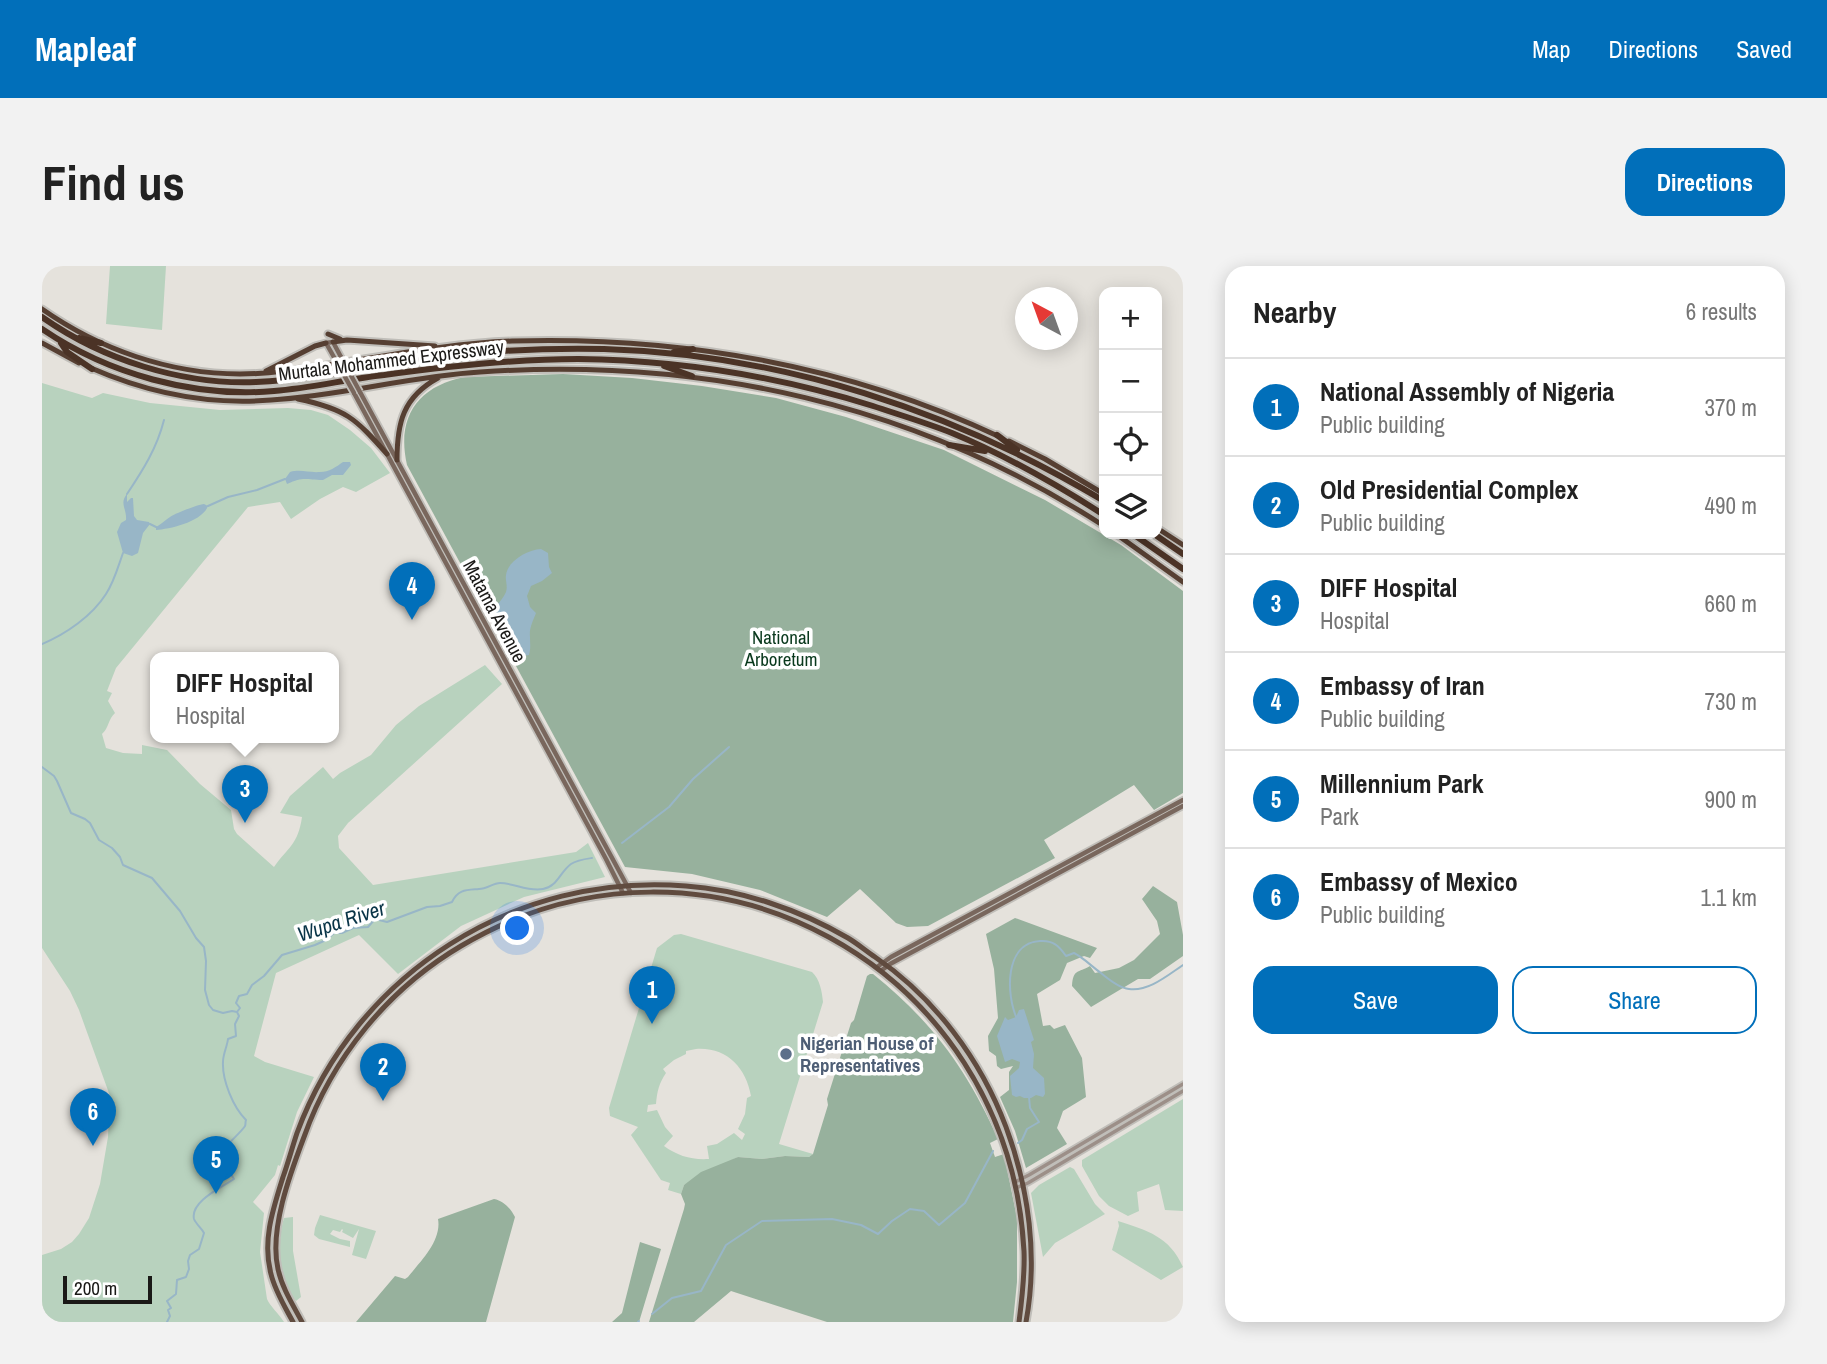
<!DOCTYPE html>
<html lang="en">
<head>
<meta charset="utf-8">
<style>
  body { margin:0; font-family:"Archivo Narrow",sans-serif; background:#f2f2f2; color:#222 }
  .controls { position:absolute; right:21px; top:21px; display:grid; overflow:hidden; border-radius:14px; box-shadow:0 4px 18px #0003 }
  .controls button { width:63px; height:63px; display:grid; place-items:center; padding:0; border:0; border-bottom:2px solid #e0e0e0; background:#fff; color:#222; font:35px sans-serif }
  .compass { position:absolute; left:973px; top:21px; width:63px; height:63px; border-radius:50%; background:#fff; box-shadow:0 4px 18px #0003; rotate:319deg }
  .scale { position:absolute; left:21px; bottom:18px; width:89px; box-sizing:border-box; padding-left:7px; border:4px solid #1a1917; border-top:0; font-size:19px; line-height:24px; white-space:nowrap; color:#1a1917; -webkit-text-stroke:5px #fff; paint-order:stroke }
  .you { position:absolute; left:476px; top:663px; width:24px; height:24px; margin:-18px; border:5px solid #fff; border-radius:50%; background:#1a73e8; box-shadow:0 0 0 10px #1a73e833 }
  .badge { display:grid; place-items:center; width:46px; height:46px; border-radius:50%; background:#016fba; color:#fff; font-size:23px; font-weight:700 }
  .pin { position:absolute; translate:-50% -58px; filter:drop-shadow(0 2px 4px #0008) }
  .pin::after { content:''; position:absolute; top:37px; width:24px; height:21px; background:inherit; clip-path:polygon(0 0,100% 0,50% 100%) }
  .popup { position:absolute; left:108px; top:386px; width:189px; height:91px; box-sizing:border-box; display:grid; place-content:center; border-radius:14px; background:#fff; filter:drop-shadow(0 2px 5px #0005); font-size:23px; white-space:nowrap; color:#767676 }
  .popup b { font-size:26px; color:#222 }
  .popup::after { content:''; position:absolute; left:50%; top:100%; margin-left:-14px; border:14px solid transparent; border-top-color:#fff }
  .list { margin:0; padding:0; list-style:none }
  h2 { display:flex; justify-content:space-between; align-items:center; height:91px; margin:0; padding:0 28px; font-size:30px }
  h2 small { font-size:23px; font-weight:400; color:#767676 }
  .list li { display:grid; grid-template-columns:46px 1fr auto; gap:21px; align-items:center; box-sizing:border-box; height:98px; padding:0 28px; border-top:2px solid #e0e0e0 }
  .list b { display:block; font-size:26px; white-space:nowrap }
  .list p { margin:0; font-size:23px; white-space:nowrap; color:#767676 }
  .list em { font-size:23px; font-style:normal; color:#767676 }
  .actions { display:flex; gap:14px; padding:21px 28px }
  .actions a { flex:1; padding:16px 0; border:2px solid #016fba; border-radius:21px; text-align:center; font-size:24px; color:#016fba }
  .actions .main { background:#016fba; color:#fff }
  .icon { flex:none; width:38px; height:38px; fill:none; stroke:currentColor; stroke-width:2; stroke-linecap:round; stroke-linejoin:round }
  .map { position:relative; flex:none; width:1141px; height:1056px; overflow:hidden; border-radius:21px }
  header { display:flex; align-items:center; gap:42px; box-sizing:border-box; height:98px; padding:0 35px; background:#016fba; color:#fff }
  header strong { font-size:33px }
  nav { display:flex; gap:38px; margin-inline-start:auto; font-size:24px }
  .intro { display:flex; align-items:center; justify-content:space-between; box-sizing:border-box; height:168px; padding:0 42px }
  h1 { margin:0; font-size:49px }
  .button { padding:18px 32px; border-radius:21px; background:#016fba; color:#fff; font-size:24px; font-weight:700 }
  main { display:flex; gap:42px; padding:0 42px }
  aside { flex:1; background:#fff; border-radius:21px; box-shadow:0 4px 18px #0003 }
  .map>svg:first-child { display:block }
</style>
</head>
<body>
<header>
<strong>Mapleaf</strong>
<nav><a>Map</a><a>Directions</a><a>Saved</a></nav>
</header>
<div class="intro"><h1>Find us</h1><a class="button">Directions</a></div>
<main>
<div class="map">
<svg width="1141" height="1056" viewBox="0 0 1141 1056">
  <rect width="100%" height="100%" fill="#e5e2dc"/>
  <path fill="#b8d2be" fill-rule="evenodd" d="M68,0H124L120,64L64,58Z
    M0,117L50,132L61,127L108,137L178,144L246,142L269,144L286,149L308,164L329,182L348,207L314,226L301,221L278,233L249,253L238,236L206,241L74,402L65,425L70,427L66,435L73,447C66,453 67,462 60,468L64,482L81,487L100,488V479L125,484L158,518L189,544L192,563L195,568L232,601C246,581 256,579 260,551L238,547L248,530L281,501L291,513L298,507L329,489L354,459L377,440L443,399L460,418L306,557L296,570L297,582L331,619L534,586L546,577L563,611L482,631L419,660L356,708L317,669L234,707L212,790L223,796L272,811L255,846L238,900L236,899L233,909L211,936L222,947L218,986L225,1033C228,1040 237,1048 242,1056H0V989L19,983L30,976L37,968L47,952L58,918L66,871L68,830L37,744L28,725L0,682Z
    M639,668L770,706C778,713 780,726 781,736L737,878L771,888L767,891L743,890L720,893L696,891L642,919L639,928L626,924L628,917L619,914L589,869L596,861L568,850L567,842L615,682L632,669ZM654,783C685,781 704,802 709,830L705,832L703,848L696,863L703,868L700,874L692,867L675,878L665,880L667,893C649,894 636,890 622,880L631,870L623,861L615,844L605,846L606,839L614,838C615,826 617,817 624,807L621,803L632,794L644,788V785Z
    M1141,833V945L1123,944L1117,918L1095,926L1097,945L1086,950L1067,940L1057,930L1040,900V894Z
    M1028,901L1032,903L1053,938L1063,948L1013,977L1001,991L989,927L997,919Z
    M278,949L334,965L324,993L310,989L317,963L311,972L300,966L301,964L300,963L298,966L291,964L288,968L298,973L308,975V981L277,973L272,969L273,962Z
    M251,951V985L259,1031L254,1035C254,1034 247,1028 246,1027C235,1009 236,971 242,952Z
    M1076,955C1106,965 1127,970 1141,1001L1119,1014L1070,984L1077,960Z"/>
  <path fill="#97b19d" d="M521,108L590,112L660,120L734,132L804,151L902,184L1003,234L1079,279L1141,325V527L1112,544L1092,519L1002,574L1013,592L886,660L865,661L854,657L818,623L785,651L718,624L650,608L583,601L365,199C354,151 376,120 423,111Z
    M1111,620L1135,636L1141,669V690L1108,713H1096L1049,741L1030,720C1031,703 1036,707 1048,700L1053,707L1077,702L1092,694L1118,668L1115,655L1100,633Z
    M973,652L1055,682L1048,692L1042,690L1025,697L1018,714L995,728L1001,760L1008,759L1012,763L1023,759L1040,792L1044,831L1021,845L1015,862L1025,878L984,902L973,865L958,831L967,824V806L971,800L959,803L955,800L954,790L947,785L946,770L956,752L952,703L944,668Z
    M828,708H831C890,755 926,805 956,873L948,877L953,891L962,888L975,952V1016L971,1056H785L689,1025L652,1056H607L642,943L643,938L639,928L642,919L659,906L696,891L720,893L743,890L767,891L771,888L786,839L785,833L809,757L812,754L825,710Z
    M452,933C462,935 469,943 473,951L444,1056H314L353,1010L363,1013L366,1011C378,996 400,975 396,953Z
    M598,976L619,983L597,1056H570L580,1047Z"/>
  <path fill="#98b6c7" d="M301,196H308L309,199L301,209H290L281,214C264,214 262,210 245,218L243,213L248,206C259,203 267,207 278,206C287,206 294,201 301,196Z
    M85,228V236L89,232H91L92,250L95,254L107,256L108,258L101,267L96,287L90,290L81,287L75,266L79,257L84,254C85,243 77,237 85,228Z
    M162,238L166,240C160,256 128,263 114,264V261C120,258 123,254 128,251C134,247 155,239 162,238Z
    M499,283L506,287L507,301L510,307L500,315L489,320L485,330L488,341L494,347C491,355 487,362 488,371C488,378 489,381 487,389L481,390L477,394L452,345C455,338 461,333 464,326C466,320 463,314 464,309C466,294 486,284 499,283Z
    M982,743L992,774L989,776L992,788L991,802L1002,812L1003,828L1001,831L994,829L989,832H982L978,830L974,831L970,829L968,810L977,802L978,796L970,793L963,796L955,770L963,751L966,754L974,751L977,744Z"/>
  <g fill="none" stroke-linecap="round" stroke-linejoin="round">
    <path stroke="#98b6c7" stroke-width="2" d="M85,228C101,204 115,182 122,154
      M166,240L186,231L215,224L243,213
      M108,258L114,261
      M0,378C24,368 50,350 64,328C72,316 76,301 81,287
      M0,501L12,510L15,515L29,547L43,553L48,557L57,574L70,582L78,591L81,599L110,612L138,645L154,672L162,681L164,695L163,724L167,739L171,744L181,747L190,745L195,746
      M580,577L627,541L651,513L687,481
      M975,753C964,729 962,677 998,675C1011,674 1017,680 1024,690L1032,687C1042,692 1049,700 1059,707C1066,713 1077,722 1087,723C1106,726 1126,709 1141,699
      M976,877L980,874L985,863L997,856L988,842L987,831
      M610,1048L630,1032L659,1025L684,979L720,955L790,953L819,959L836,968L850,955L868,943L882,945L897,959L923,937L951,885
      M125,1056L128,1050L126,1044L129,1042L125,1035L134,1028L135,1014L144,1011L147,1003L146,995L148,989L157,983L162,967C160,963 154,958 152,953C148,935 181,921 192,913C187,903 178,901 177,887C180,884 202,863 203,860C204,858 203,856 204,854C191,841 180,814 181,796C181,788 185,781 186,773L194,770L193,758L197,750L195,746L198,742L194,737L197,730L205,728L210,719L222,710L240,689L273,679L284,674L292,667H300L311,662L326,661L333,653L345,656L385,641L398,640L410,636C416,623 425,624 437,623C445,623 451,617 458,617C472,617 486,626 501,623C515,621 518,606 529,598C535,594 543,593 550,592
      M596,1056L597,1055"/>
    <g stroke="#c0beb9" stroke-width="7">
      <path id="tertiary" d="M973,916L987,909L1141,818
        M974,922L986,917L1141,825"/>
    </g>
    <g stroke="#c0beb9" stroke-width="8">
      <path id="secondary" d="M293,93L284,77L291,76L299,91
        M318,126L589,627
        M312,127L564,593L581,627
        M835,701L849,691L1141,534
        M840,704L848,698L1141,540"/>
    </g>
    <g stroke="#c0beb9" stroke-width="9">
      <path id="primary" d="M251,1056C243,1041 233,1025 229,1008C220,975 231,943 241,911C246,897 250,882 255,867C314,707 474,606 644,620C700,624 758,644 806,672C816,678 824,685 833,691C893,732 939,794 964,861C987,923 996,991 984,1056
        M260,1056C251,1039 240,1022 236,1003C227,964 248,908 262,871C290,792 346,723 419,680C665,534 967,701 982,985C983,1009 980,1033 977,1056"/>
    </g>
    <g stroke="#c0beb9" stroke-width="9">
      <path id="trunk" d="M0,43C57,83 127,108 198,108C231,108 265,102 297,97C354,88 413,77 470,75C638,70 806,99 958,171
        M286,68L298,73
        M291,76L305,74L393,80
        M0,77L37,97
        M49,102C106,127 168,139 229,134C299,130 368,110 438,106C661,91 874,138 1062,260
        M224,105L273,80L284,77
        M256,133C304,143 313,152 345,188
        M967,175L1003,193L1062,228
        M355,194C355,157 361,131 396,112
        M1115,262L1141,279
        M1074,268L1141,316"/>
    </g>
    <g stroke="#c0beb9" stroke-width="10">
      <path id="motorway" d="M0,51C61,94 140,119 214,116C277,113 339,98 402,90C455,84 509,82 562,83C739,88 912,145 1062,235
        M0,63C66,108 152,132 232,125C269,122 306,113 342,109C407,100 471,93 536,93C637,94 735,110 831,140C858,149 885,157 910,167C963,189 1014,218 1062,249
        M37,72L59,77
        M19,77L25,86L50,103
        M632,86L651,83
        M622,100L650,110
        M955,169L975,184
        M907,179L943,185
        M1091,268L1141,303
        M1112,268L1141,288"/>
    </g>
    <use href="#tertiary" stroke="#9c8f88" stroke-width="3.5"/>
    <use href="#secondary" stroke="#79675d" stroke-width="4.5"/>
    <use href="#primary" stroke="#604b3f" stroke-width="5"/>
    <use href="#trunk" stroke="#563f32" stroke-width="5"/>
    <use href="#motorway" stroke="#4b3326" stroke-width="6"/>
    <g stroke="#c0beb9" stroke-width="8" stroke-linecap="butt">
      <path id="secondary-bridge" d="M299,91L318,126
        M293,93L312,127"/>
    </g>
    <use href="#secondary-bridge" stroke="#79675d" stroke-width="4.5"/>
  </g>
  <circle fill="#5c6f8a" stroke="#fff" stroke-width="2.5" cx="744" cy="788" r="7"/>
  <g text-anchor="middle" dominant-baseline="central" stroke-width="7" stroke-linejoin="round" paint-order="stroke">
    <g font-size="19" fill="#1a1917" stroke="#fff">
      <text transform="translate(349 94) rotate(-7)">Murtala Mohammed Expressway</text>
      <text transform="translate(453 345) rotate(62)">Matama Avenue</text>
    </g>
    <g font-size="19" fill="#09391d" stroke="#fff">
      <text x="739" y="371">National<tspan x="739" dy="22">Arboretum</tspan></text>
    </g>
    <g font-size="19" font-weight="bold" fill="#4e5e75" stroke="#fff" text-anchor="start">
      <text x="758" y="777">Nigerian House of<tspan x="758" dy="22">Representatives</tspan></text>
    </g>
    <g font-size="21" font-style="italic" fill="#093447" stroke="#fff">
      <text transform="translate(299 655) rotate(-18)">Wupa River</text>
    </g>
  </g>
</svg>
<div class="controls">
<button>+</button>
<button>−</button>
<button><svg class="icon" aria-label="locate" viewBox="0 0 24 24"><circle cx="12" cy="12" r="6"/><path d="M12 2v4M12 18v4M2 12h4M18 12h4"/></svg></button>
<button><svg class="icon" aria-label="layers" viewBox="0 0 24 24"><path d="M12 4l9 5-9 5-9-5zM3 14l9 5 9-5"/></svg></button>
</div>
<svg class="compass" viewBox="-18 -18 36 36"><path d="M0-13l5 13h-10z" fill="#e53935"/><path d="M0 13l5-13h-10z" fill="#767676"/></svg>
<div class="scale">200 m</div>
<div class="you"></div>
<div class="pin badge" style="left:610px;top:758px">1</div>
<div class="pin badge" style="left:341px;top:835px">2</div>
<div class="pin badge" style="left:203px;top:557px">3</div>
<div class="popup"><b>DIFF Hospital</b>Hospital</div>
<div class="pin badge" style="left:370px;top:354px">4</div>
<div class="pin badge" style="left:174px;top:928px">5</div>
<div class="pin badge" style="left:51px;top:880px">6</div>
</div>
<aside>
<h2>Nearby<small>6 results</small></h2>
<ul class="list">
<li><span class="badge">1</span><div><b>National Assembly of Nigeria</b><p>Public building</p></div><em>370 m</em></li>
<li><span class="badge">2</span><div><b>Old Presidential Complex</b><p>Public building</p></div><em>490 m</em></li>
<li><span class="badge">3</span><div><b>DIFF Hospital</b><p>Hospital</p></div><em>660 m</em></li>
<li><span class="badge">4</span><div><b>Embassy of Iran</b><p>Public building</p></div><em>730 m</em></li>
<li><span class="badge">5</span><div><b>Millennium Park</b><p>Park</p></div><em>900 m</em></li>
<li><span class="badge">6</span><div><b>Embassy of Mexico</b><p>Public building</p></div><em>1.1 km</em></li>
</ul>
<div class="actions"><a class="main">Save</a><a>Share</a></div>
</aside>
</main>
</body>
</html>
